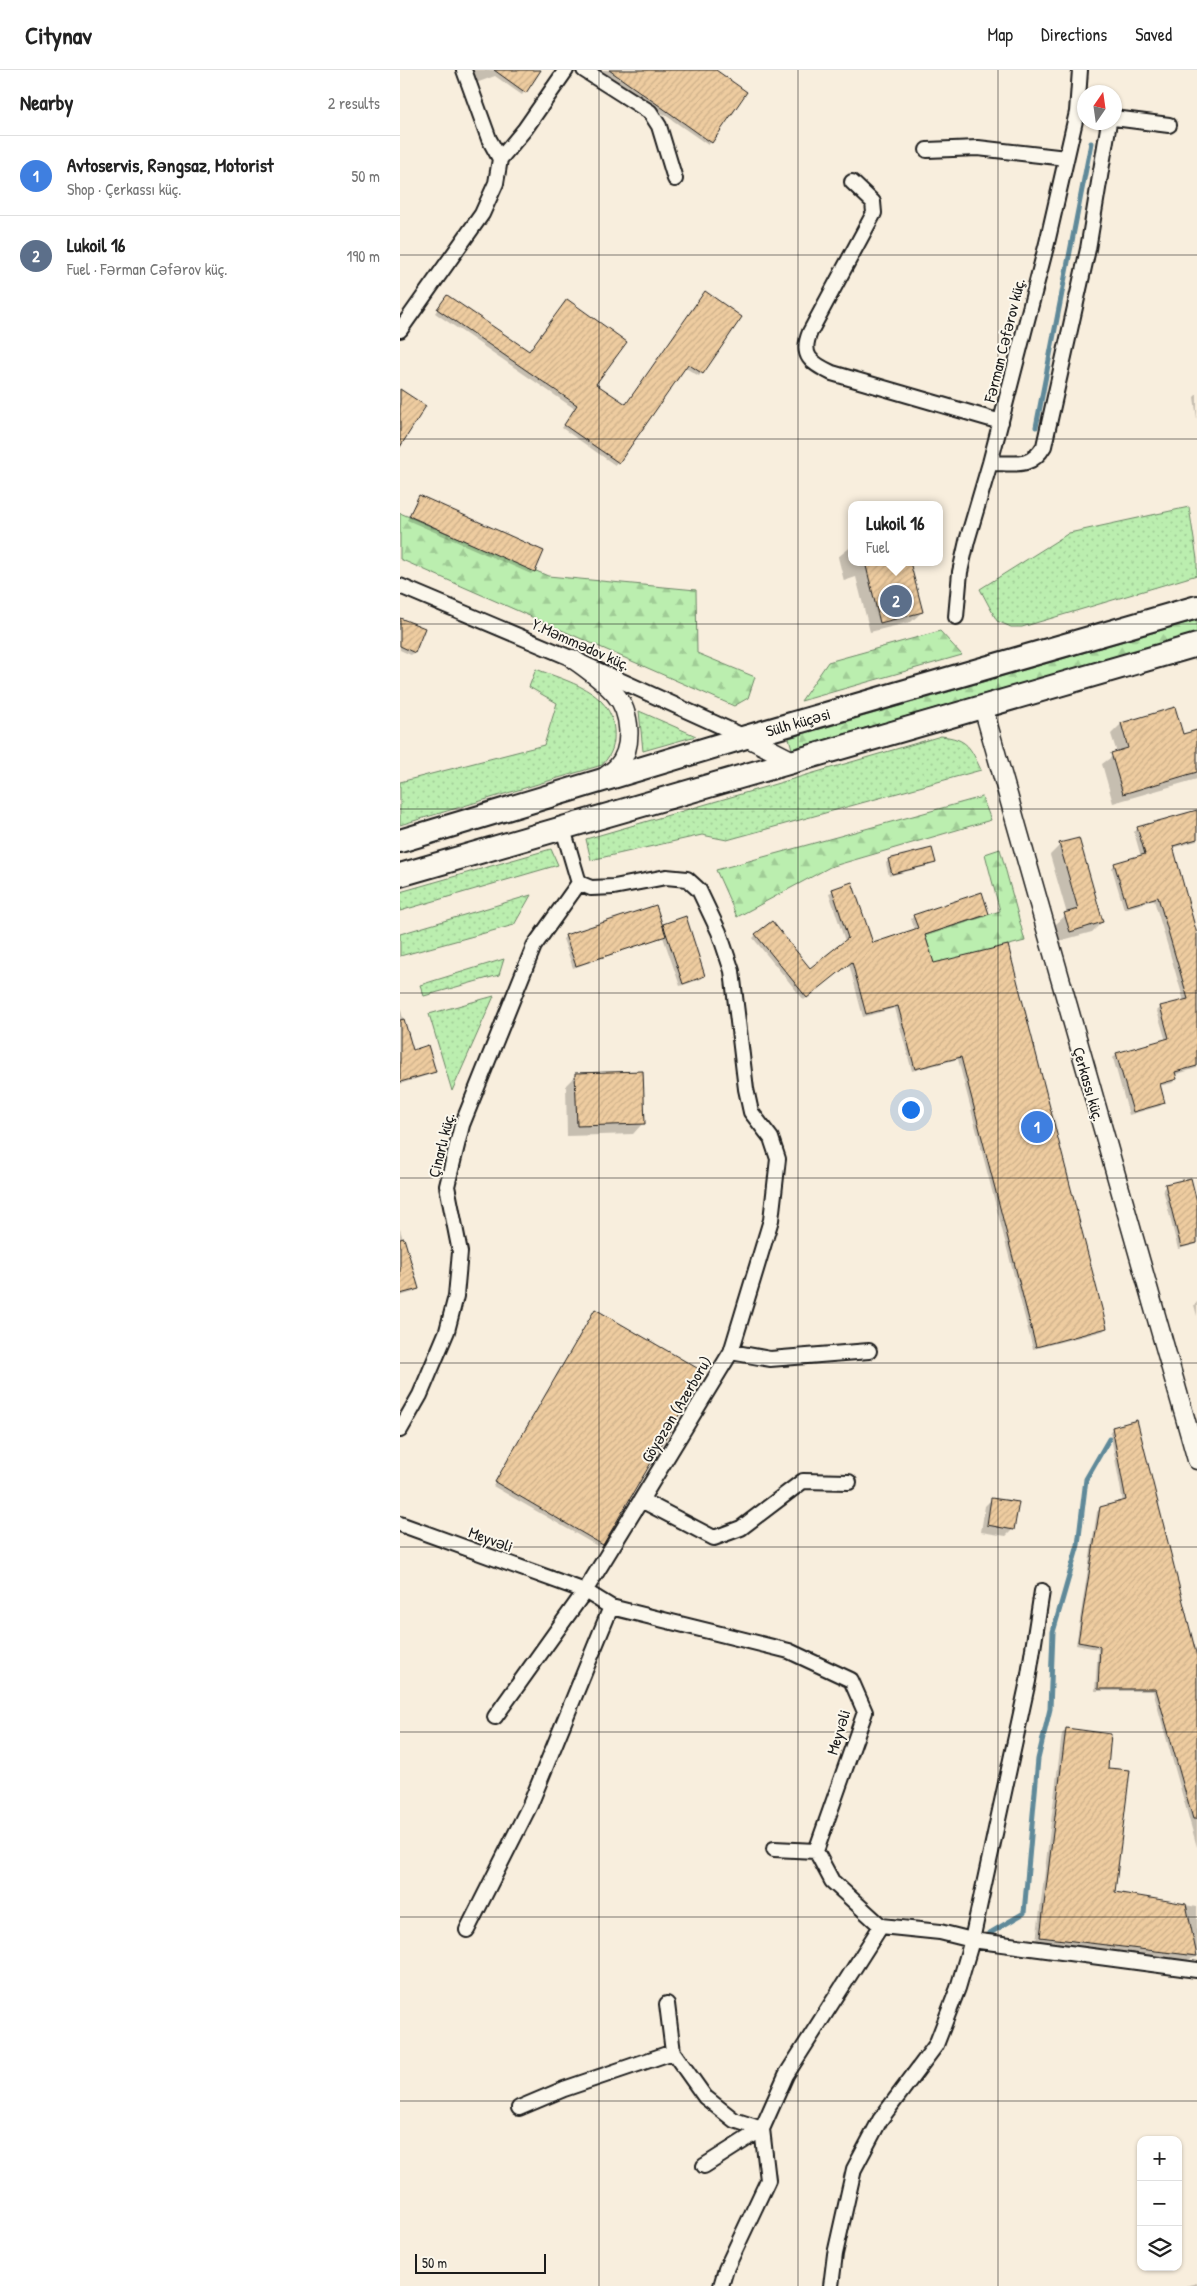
<!DOCTYPE html>
<html lang="en">
<head>
<meta charset="utf-8">
<style>
  body { margin:0; font-family:"Patrick Hand",sans-serif; background:#f2f2f2; color:#222 }
  .controls { position:absolute; right:15px; bottom:15px; display:grid; overflow:hidden; border-radius:10px; box-shadow:0 1px 4px #0004 }
  .controls button { width:45px; height:45px; display:grid; place-items:center; padding:0; border:0; border-bottom:1px solid #e0e0e0; background:#fff; color:#222; font:25px sans-serif }
  .compass { position:absolute; left:677px; top:15px; width:45px; height:45px; border-radius:50%; background:#fff; box-shadow:0 1px 4px #0004; rotate:13deg }
  .scale { position:absolute; left:15px; bottom:12px; width:131px; box-sizing:border-box; padding-left:5px; border:2px solid #1c1c1c; border-top:0; font-size:14px; line-height:18px; white-space:nowrap; color:#1c1c1c; -webkit-text-stroke:4px #fbf7ec; paint-order:stroke }
  .you { position:absolute; left:510px; top:1039px; width:18px; height:18px; margin:-12px; border:4px solid #fff; border-radius:50%; background:#1a73e8; box-shadow:0 0 0 8px #1a73e833 }
  .badge { display:grid; place-items:center; width:32px; height:32px; border-radius:50%; background:#c8321e; color:#fff; font-size:16px; font-weight:700 }
  .pin { position:absolute; translate:-50% -50%; border:2px solid #fff; box-shadow:0 1px 5px #0006 }
  .popup { position:absolute; left:448px; top:431px; width:95px; height:65px; box-sizing:border-box; display:grid; place-content:center; border-radius:10px; background:#fff; filter:drop-shadow(0 1px 4px #0005); font-size:16px; white-space:nowrap; color:#767676 }
  .popup b { font-size:19px; color:#222 }
  .popup::after { content:''; position:absolute; left:50%; top:100%; margin-left:-10px; border:10px solid transparent; border-top-color:#fff }
  .list { margin:0; padding:0; list-style:none }
  h2 { display:flex; justify-content:space-between; align-items:center; height:65px; margin:0; padding:0 20px; font-size:21px }
  h2 small { font-size:16px; font-weight:400; color:#767676 }
  .list li { display:grid; grid-template-columns:32px 1fr auto; gap:15px; align-items:center; box-sizing:border-box; height:80px; padding:0 20px; border-top:1px solid #e0e0e0 }
  .list b { display:block; font-size:19px; white-space:nowrap }
  .list p { margin:0; font-size:16px; white-space:nowrap; color:#767676 }
  .list em { font-size:16px; font-style:normal; color:#767676 }
  .icon { flex:none; width:28px; height:28px; fill:none; stroke:currentColor; stroke-width:2; stroke-linecap:round; stroke-linejoin:round }
  .map { position:relative; flex:none; width:797px; height:2216px; overflow:hidden }
  header { display:flex; align-items:center; gap:30px; box-sizing:border-box; height:70px; padding:0 25px; background:#fff; border-bottom:1px solid #e0e0e0 }
  header strong { font-size:24px }
  nav { display:flex; gap:28px; margin-inline-start:auto; font-size:18px }
  main { display:flex }
  aside { flex:1; background:#fff }
  .map>svg:first-child { display:block }
</style>
</head>
<body>
<header>
<strong>Citynav</strong>
<nav><a>Map</a><a>Directions</a><a>Saved</a></nav>
</header>
<main>
<aside>
<h2>Nearby<small>2 results</small></h2>
<ul class="list">
<li><span class="badge" style="background:#3f7fe0">1</span><div><b>Avtoservis, Rəngsaz, Motorist</b><p>Shop · Çerkassı küç.</p></div><em>50 m</em></li>
<li><span class="badge" style="background:#5c6f8a">2</span><div><b>Lukoil 16</b><p>Fuel · Fərman Cəfərov küç.</p></div><em>190 m</em></li>
</ul>
</aside>
<div class="map">
<svg width="797" height="2216" viewBox="0 0 797 2216">
  <defs>
    <pattern id="grass-dots" width="8" height="8" patternUnits="userSpaceOnUse" patternTransform="scale(1.25)"><rect width="8" height="8" fill="#bbeeaf"/><path d="M2 2h.1M6 6h.1" fill="none" stroke="#a0cc96" stroke-width="1.8" stroke-linecap="round"/></pattern>
    <pattern id="forest-firs" width="22" height="20" patternUnits="userSpaceOnUse" patternTransform="scale(1.25)"><rect width="22" height="20" fill="#bbeeaf"/><path d="M5 1l3.5 6h-7zM16 11l3.5 6h-7z" fill="#a0cc96"/></pattern>
    <pattern id="building-hatch" width="6" height="6" patternUnits="userSpaceOnUse" patternTransform="scale(1.25)"><rect width="6" height="6" fill="#eecca0"/><path d="M-1 1l2-2M0 6l6-6M5 7l2-2" fill="none" stroke="#ccaf89"/></pattern>
  </defs>
  <rect width="100%" height="100%" fill="#f8eedd"/>
  <filter id="ink" filterUnits="userSpaceOnUse"><feTurbulence type="fractalNoise" baseFrequency=".02" numOctaves="2"/><feDisplacementMap in="SourceGraphic" scale="10" xChannelSelector="R" yChannelSelector="G"/><feConvolveMatrix kernelMatrix="1 2 1 2 8 2 1 2 1" color-interpolation-filters="sRGB"/></filter>
  <g filter="url(#ink)">
    <path fill="url(#grass-dots)" stroke="#6c8566" d="M789,437L797,489V505L622,557H611L597,551L580,519L669,463Z
      M136,599C166,611 212,621 214,660C215,675 212,684 202,695L0,755V712L144,675L157,633L129,617Z
      M239,641L296,666L243,681Z
      M541,666C568,669 570,677 581,700L327,770L302,765L191,790L186,769Z
      M151,779L158,795L0,841V822Z
      M131,825L114,855L0,886V864Z
      M104,889L99,905L24,926L20,915Z
      M94,926L52,1021L29,944Z"/>
    <path fill="url(#forest-firs)" stroke="#6c8566" d="M0,443L148,506L296,520L297,583L355,607L348,628L334,636L0,489Z
      M797,550V563L392,679L389,668Z
      M540,561L562,585L401,631L428,592Z
      M582,727L591,750L430,797L337,847L316,800Z
      M600,779L625,871L458,913L529,878L525,865L600,841L585,784Z"/>
    <path fill="#0003" d="M70,0H140L122,25L95,6L76,13Z
      M201,0H313L311,72L308,75Z
      M305,222L341,247L299,306L284,297L215,395L162,358L175,339L35,243L44,230L128,283L195,314L226,335Z
      M797,324V349L794,327Z
      M19,427L134,501L131,504L7,450Z
      M452,476V492H508L522,542L511,552L470,562L456,507L444,511L438,487Z
      M0,549L14,582L11,585L0,580Z
      M721,654L782,665L797,661V709L713,733L702,694L717,683L711,664Z
      M797,742V771L772,778L797,868V998L774,1005L776,1009L772,1013L759,1016L764,1032L760,1036L729,1045L713,988L717,984L766,971L757,941L761,937L784,931L754,830L724,839L712,798L715,794L741,787L734,762L738,758Z
      M660,775L702,852L692,862L659,871L655,855L667,844L650,785Z
      M489,790L534,792L531,795L489,806L486,793Z
      M452,814L472,874L515,860L511,849L514,846L588,844L585,847L524,867L533,895L706,1258L703,1261L633,1279L558,989L512,1001L495,938L463,947L449,894L404,930L353,868L356,865L410,900L445,871L429,823Z
      M264,855L304,906L301,909L280,916L263,867L173,898L163,869L166,866L261,857Z
      M0,937L12,981L34,1001L31,1004L0,1014Z
      M176,1005L243,1053L233,1064L167,1066L166,1015Z
      M766,1116L797,1138V1174L778,1179L763,1119Z
      M0,1159L17,1219L14,1222L0,1226Z
      M797,1232V1246L794,1235Z
      M195,1240L202,1474L199,1477L93,1416Z
      M713,1358L797,1592V1777L753,1621H695L698,1579L676,1575L697,1442L700,1438L723,1432L710,1361Z
      M592,1429L613,1459L606,1466L581,1462L585,1436Z
      M666,1659L707,1699L713,1823L797,1837V1887L787,1890L636,1872L662,1664Z
      M797,2213V2216H785Z"/>
    <g fill="none" stroke-linecap="round" stroke-linejoin="round">
      <path stroke="#5e8999" stroke-width="5" d="M636,357L691,73
        M590,1863L624,1843L638,1689L650,1639L653,1562L678,1475L686,1409L709,1369"/>
    </g>
    <path fill="url(#building-hatch)" stroke="#1c1c1c" d="M94,0H141L126,23Z
      M209,0H316L347,22L312,73Z
      M305,221L342,247L303,304L288,294L219,393L164,355L177,335L37,239L47,225L129,281L167,229L227,272L196,314L226,334Z
      M0,319L26,336L0,377Z
      M19,425L144,481L135,502L9,446Z
      M465,492H510L523,542L480,553Z
      M0,548L25,558L15,583L0,576Z
      M775,637L783,664L797,660V702L723,724L711,683L728,678L721,653Z
      M797,740V769L773,776L797,864V996L775,1002L777,1009L760,1014L765,1033L733,1042L716,983L769,968L760,936L788,929L758,827L727,836L714,793L745,784L737,757Z
      M679,768L703,852L670,862L664,843L678,839L659,773Z
      M532,778L536,793L492,804L488,789Z
      M452,812L473,873L518,858L513,845L582,822L589,844L525,865L534,893L608,875L707,1258L636,1277L561,987L515,999L498,936L466,944L452,892L407,928L355,864L372,851L410,898L448,868L432,819Z
      M256,835L266,866L176,896L165,865Z
      M286,846L305,906L283,914L263,854Z
      M4,949L13,980L28,975L36,1002L0,1012V950Z
      M243,1001L245,1054L177,1056L175,1003Z
      M791,1108L797,1132V1173L781,1177L765,1114Z
      M4,1168L19,1219L0,1224V1169Z
      M195,1239L304,1302L203,1475L95,1412Z
      M737,1350L797,1587V1749H793L756,1619H698L700,1576L678,1572L700,1437L726,1430L712,1357Z
      M591,1428L619,1432L614,1460L587,1455Z
      M666,1658L711,1664L708,1698L730,1700L715,1822L786,1834L797,1886L640,1867Z"/>
    <g fill="none" stroke-linecap="round" stroke-linejoin="round">
      <g stroke="#1c1c1c" stroke-width="18">
        <path id="minor" d="M64,0L89,69L100,89
          M184,0L250,42L259,56L275,109
          M714,48L769,55
          M527,80L578,78L666,88
          M452,112L473,132L474,143L410,262C400,286 411,293 432,303L601,352
          M0,260L82,144L96,113L100,89L125,59L166,0
          M590,393C614,393 631,399 644,376L688,179L709,52
          M0,516L173,589L345,667
          M556,547L560,502L567,471L590,393L647,173L677,42L680,0
          M163,759L179,813L191,818L214,817L266,807L287,809L299,820L319,862L332,901L346,1019L351,1042L371,1068L378,1089L371,1150L331,1282
          M0,1360L20,1325L47,1261L56,1226L60,1182L47,1116L62,1055L134,876L179,813
          M241,1430L331,1282L370,1289L469,1281
          M0,1454L185,1521L211,1537L389,1581L451,1610L465,1642L416,1781L432,1811L481,1856L540,1862L572,1870L797,1900
          M95,1647L185,1521L241,1430L314,1468L341,1458L403,1411L449,1412
          M374,1779L416,1781
          M67,1860L130,1735L211,1537
          M267,1934L273,1982
          M119,2038L164,2019L273,1982L305,2027L334,2050L362,2059
          M304,2096L362,2059
          M321,2216L326,2199L368,2110L362,2059L386,2005L481,1856
          M431,2216L435,2184L454,2099L480,2050L536,1975L558,1918L572,1870L628,1611L642,1521"/>
      </g>
      <g stroke="#1c1c1c" stroke-width="21">
        <path id="tertiary" d="M173,589C188,600 203,610 215,624C231,642 234,678 217,697C213,701 207,705 202,709
          M583,637L797,1390
          M346,667L393,691"/>
      </g>
      <g stroke="#1c1c1c" stroke-width="26">
        <path id="trunk" d="M0,771L346,667L797,537
          M0,805L797,575"/>
      </g>
      <use href="#minor" stroke="#fbf7ec" stroke-width="14"/>
      <use href="#tertiary" stroke="#fbf7ec" stroke-width="18"/>
      <use href="#trunk" stroke="#fbf7ec" stroke-width="22"/>
    </g>
  </g>
  <path fill="none" stroke="#1c1c1c" stroke-width="1" stroke-opacity="0.55" d="M199,0V2216M398,0V2216M598,0V2216M0,185H797M0,369H797M0,554H797M0,739H797M0,923H797M0,1108H797M0,1293H797M0,1477H797M0,1662H797M0,1847H797M0,2031H797"/>
  <g text-anchor="middle" dominant-baseline="central" stroke-width="4" stroke-linejoin="round" paint-order="stroke">
    <g font-size="16" fill="#1c1c1c" stroke="#fbf7ec">
      <text transform="translate(604 270) rotate(-76)">Fərman Cəfərov küç.</text>
      <text transform="translate(181 574) rotate(24)">Y.Məmmədov küç.</text>
      <text transform="translate(398 652) rotate(-16)">Sülh küçəsi</text>
      <text transform="translate(689 1014) rotate(74)">Çerkassı küç.</text>
      <text transform="translate(41 1075) rotate(-76)">Çinarlı küç.</text>
      <text transform="translate(276 1339) rotate(-59)">Göyəzən (Azerboru)</text>
      <text transform="translate(91 1469) rotate(20)">Meyvəli</text>
      <text transform="translate(438 1662) rotate(-73)">Meyvəli</text>
    </g>
  </g>
</svg>
<div class="controls">
<button>+</button>
<button>−</button>
<button><svg class="icon" aria-label="layers" viewBox="0 0 24 24"><path d="M12 4l9 5-9 5-9-5zM3 14l9 5 9-5"/></svg></button>
</div>
<svg class="compass" viewBox="-18 -18 36 36"><path d="M0-13l5 13h-10z" fill="#e53935"/><path d="M0 13l5-13h-10z" fill="#767676"/></svg>
<div class="scale">50 m</div>
<div class="you"></div>
<div class="pin badge" style="left:637px;top:1057px;background:#3f7fe0">1</div>
<div class="pin badge" style="left:496px;top:531px;background:#5c6f8a">2</div>
<div class="popup"><b>Lukoil 16</b>Fuel</div>
</div>
</main>
</body>
</html>
